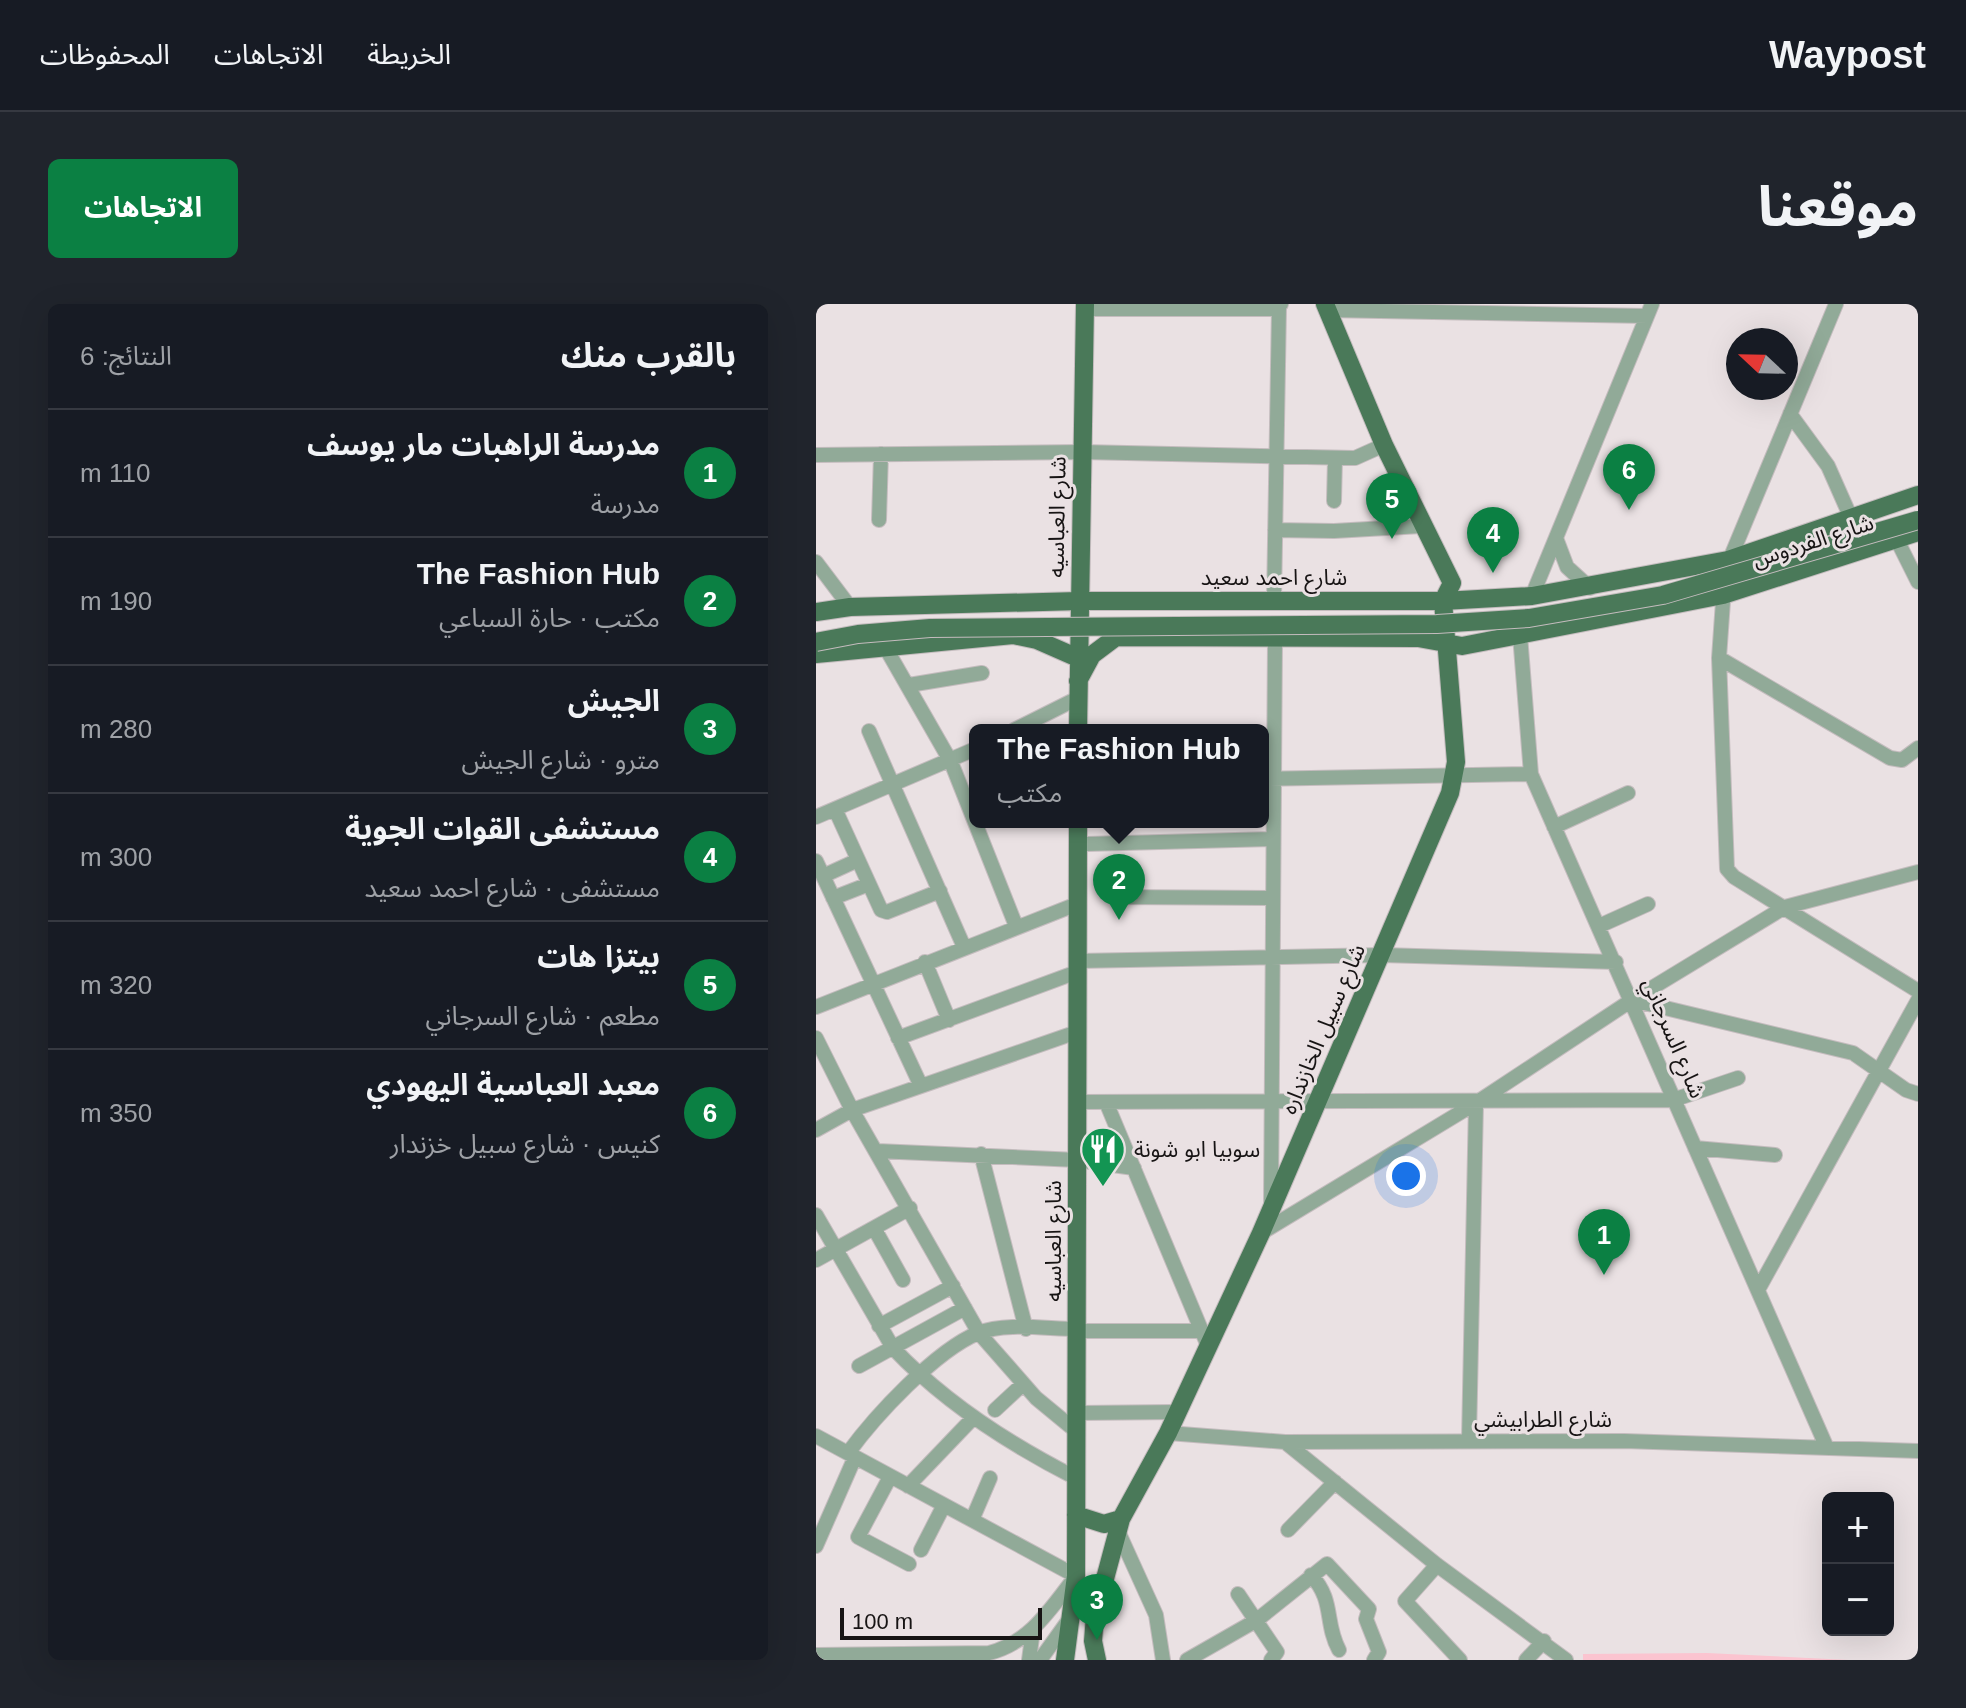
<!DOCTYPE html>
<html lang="ar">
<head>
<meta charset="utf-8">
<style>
  body { margin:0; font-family:Arial,"Noto Sans Arabic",sans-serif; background:#20242c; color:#f1f3f6; direction:rtl }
  .controls { position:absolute; right:24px; bottom:24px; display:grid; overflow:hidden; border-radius:12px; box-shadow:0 8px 32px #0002 }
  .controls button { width:72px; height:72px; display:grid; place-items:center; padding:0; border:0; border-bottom:2px solid #363941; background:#171b24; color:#f1f3f6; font:40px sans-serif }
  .compass { position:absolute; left:910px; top:24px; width:72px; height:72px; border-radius:50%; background:#171b24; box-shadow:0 8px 32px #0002; rotate:292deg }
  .scale { position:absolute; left:24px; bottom:20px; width:202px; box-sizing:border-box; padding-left:8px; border:4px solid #171414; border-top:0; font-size:22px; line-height:28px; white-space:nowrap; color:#171414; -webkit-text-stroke:6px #eae1e3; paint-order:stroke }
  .you { position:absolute; left:590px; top:872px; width:28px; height:28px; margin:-20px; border:6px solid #fff; border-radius:50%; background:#1a73e8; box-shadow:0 0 0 12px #1a73e833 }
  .badge { display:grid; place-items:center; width:52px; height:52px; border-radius:50%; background:#0b8043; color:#fff; font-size:26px; font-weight:700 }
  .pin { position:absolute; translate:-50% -66px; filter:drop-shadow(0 2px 4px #0008) }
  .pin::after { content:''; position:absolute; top:42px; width:28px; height:24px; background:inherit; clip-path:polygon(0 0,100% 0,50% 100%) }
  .popup { position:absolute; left:153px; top:420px; width:300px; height:104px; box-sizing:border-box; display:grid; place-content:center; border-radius:12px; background:#171b24; filter:drop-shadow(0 2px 6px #0005); font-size:26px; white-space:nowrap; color:#9ea1a6 }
  .popup b { font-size:30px; color:#f1f3f6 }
  .popup::after { content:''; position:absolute; left:50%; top:100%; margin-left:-16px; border:16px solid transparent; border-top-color:#171b24 }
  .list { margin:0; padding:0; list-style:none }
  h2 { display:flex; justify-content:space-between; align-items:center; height:104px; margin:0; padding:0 32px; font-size:34px }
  h2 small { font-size:26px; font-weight:400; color:#9ea1a6 }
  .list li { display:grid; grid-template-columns:52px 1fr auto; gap:24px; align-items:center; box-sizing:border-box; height:128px; padding:0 32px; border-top:2px solid #363941 }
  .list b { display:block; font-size:30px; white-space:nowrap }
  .list p { margin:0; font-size:26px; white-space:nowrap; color:#9ea1a6 }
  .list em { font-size:26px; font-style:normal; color:#9ea1a6 }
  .map { position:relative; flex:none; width:1102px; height:1356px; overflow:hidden; direction:ltr; border-radius:12px }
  header { display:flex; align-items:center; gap:48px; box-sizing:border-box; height:112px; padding:0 40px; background:#171b24; border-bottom:2px solid #363941 }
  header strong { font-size:38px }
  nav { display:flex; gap:44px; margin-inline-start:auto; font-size:28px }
  .intro { display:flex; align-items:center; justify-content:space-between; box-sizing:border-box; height:192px; padding:0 48px }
  h1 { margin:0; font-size:56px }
  .button { padding:20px 36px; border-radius:12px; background:#0b8043; color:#fff; font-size:28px; font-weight:700 }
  main { display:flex; gap:48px; padding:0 48px }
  aside { flex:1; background:#171b24; border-radius:12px; box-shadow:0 8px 32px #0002 }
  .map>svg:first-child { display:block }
</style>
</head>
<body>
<header>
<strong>Waypost</strong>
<nav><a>الخريطة</a><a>الاتجاهات</a><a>المحفوظات</a></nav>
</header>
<div class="intro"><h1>موقعنا</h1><a class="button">الاتجاهات</a></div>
<main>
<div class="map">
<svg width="1102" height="1356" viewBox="0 0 1102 1356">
  <rect width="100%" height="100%" fill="#eae1e3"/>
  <path fill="#fbc4d0" d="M891,1349L1033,1356H767V1350Z"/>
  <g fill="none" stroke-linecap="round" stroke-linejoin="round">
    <g stroke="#c4bcbe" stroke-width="16">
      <path id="minor" d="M269,5H459L465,0
        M511,6L831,12
        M974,110L1012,162L1035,214
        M0,151L266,148L539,154L568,141
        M518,197L519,154
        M63,216L65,150
        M459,226L518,227L605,222
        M740,234L751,263L774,284
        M1081,236L1102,278
        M0,258L34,303
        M911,262L1020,0
        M908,283L903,354L911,565L918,573L1102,687
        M716,292L836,0
        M458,296L463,3
        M704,331L715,470L1011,1144
        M68,341L135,458L200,622
        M903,354L1074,454L1086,456L1102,444
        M93,381L166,369
        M198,426L262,394
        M53,427L148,643
        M447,475L715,470
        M19,505L65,606L71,608L124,587
        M0,513L159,445
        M738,523L812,489
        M270,540L456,535
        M0,557L105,782
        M7,572L42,556
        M300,593L456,594
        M17,594L53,580
        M783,622L832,600
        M261,657L566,651L800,658
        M109,658L133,716
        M816,696L1037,749L1090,786L1102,790
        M0,703L261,600
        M0,734L36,806L163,1029L220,1094L260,1127
        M82,734L261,668
        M261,798L857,796L922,774
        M290,798L392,1042
        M0,826L36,806L261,728
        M879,844L959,851
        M61,847L261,856L318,864
        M165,850L210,1025
        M455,902L459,334
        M0,911L77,1044C129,1099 193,1140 260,1174
        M58,924L87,976
        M445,929L660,799L816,696L969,603L1102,568
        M0,956L94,904
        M943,984L1102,696
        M63,1022L137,982
        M261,1027H386
        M43,1062L149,1004
        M179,1106L207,1080
        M260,1109L361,1108
        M352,1129L469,1138L808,1137L1102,1147
        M0,1132L260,1272C235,1304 214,1339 173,1349L0,1351
        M653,1136L660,799
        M469,1138L621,1261L750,1356
        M32,1149C59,1112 119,1047 162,1029C190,1018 231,1025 261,1025
        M74,1173L42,1233L93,1260
        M92,1182L158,1113
        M156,1216L174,1174
        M301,1225L340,1311L347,1356
        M472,1226L519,1178
        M0,1242L39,1153
        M105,1246L128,1201
        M621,1261L589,1297L644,1356
        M495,1271C519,1297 508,1318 523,1346
        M422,1290L461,1348L455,1356
        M213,1356L217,1326
        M224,1356L252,1317
        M371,1356L441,1316L511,1260L553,1305L550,1315L563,1348L558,1356
        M710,1356L728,1337"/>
    </g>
    <g stroke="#c4bcbe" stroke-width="20">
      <path id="major" d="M0,308L34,303L263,297H627L716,292L912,256L1102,191
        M0,350L197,331L221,336L262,354
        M262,377L276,351L300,333L602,334L646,342L907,291L1102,228
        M262,426L269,0
        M260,1211L288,1220L305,1215
        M249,1356L260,1272L262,518
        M281,1356L277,1337L279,1312L305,1215L352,1129L445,929L634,489L640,458L627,297L636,279L568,141L509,0"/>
    </g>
    <use href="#minor" stroke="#91aa98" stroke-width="14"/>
    <use href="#major" stroke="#4a7959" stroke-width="18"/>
    <g stroke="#c4bcbe" stroke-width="20" stroke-linecap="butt">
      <path id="major-bridge" d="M0,338L42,330L114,324L621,320L713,314L847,291L1102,216"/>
    </g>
    <use href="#major-bridge" stroke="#4a7959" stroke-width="18"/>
  </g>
  <defs>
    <g id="restaurant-pin" transform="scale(2.3)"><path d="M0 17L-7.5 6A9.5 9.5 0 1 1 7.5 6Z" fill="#139553" stroke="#eae1e3"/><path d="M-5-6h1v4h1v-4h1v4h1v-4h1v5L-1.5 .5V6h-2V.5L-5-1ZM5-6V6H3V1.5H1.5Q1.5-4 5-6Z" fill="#fff"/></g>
  </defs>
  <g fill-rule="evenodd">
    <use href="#restaurant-pin" x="287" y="845"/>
  </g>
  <g text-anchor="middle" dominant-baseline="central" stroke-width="6" stroke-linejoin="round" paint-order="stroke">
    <g font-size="22" fill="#171414" stroke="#eae1e3">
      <text transform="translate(241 213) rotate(-89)">شارع العباسيه</text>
      <text transform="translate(997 237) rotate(-18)">شارع الفردوس</text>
      <text x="458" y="273">شارع احمد سعيد</text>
      <text transform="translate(507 725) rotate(-67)">شارع سبيل الخازنداره</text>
      <text transform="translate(858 734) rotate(67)">شارع السرجاني</text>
      <text transform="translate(237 937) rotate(-90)">شارع العباسيه</text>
      <text x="727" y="1115">شارع الطرابيشي</text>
    </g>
    <g font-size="22" fill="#171414" stroke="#eae1e3" text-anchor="start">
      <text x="318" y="845">سوبيا ابو شونة</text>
    </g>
  </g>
</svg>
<div class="controls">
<button>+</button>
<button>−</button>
</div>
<svg class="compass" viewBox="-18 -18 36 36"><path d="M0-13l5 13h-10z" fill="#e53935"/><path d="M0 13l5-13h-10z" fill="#9ea1a6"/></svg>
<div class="scale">100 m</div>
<div class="you"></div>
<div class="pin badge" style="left:788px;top:971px">1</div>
<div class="pin badge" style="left:303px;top:616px">2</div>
<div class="popup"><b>The Fashion Hub</b>مكتب</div>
<div class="pin badge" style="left:281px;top:1336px">3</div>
<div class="pin badge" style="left:677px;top:269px">4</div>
<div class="pin badge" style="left:576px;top:235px">5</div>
<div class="pin badge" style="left:813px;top:206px">6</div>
</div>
<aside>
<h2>بالقرب منك<small>النتائج: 6</small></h2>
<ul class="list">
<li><span class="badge">1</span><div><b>مدرسة الراهبات مار يوسف</b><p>مدرسة</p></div><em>110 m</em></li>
<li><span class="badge">2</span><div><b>The Fashion Hub</b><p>مكتب · حارة السباعي</p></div><em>190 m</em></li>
<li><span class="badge">3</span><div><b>الجيش</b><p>مترو · شارع الجيش</p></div><em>280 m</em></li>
<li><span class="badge">4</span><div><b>مستشفى القوات الجوية</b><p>مستشفى · شارع احمد سعيد</p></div><em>300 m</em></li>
<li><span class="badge">5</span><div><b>بيتزا هات</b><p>مطعم · شارع السرجاني</p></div><em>320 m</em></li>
<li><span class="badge">6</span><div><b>معبد العباسية اليهودي</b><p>كنيس · شارع سبيل خزندار</p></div><em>350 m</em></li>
</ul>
</aside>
</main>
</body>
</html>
